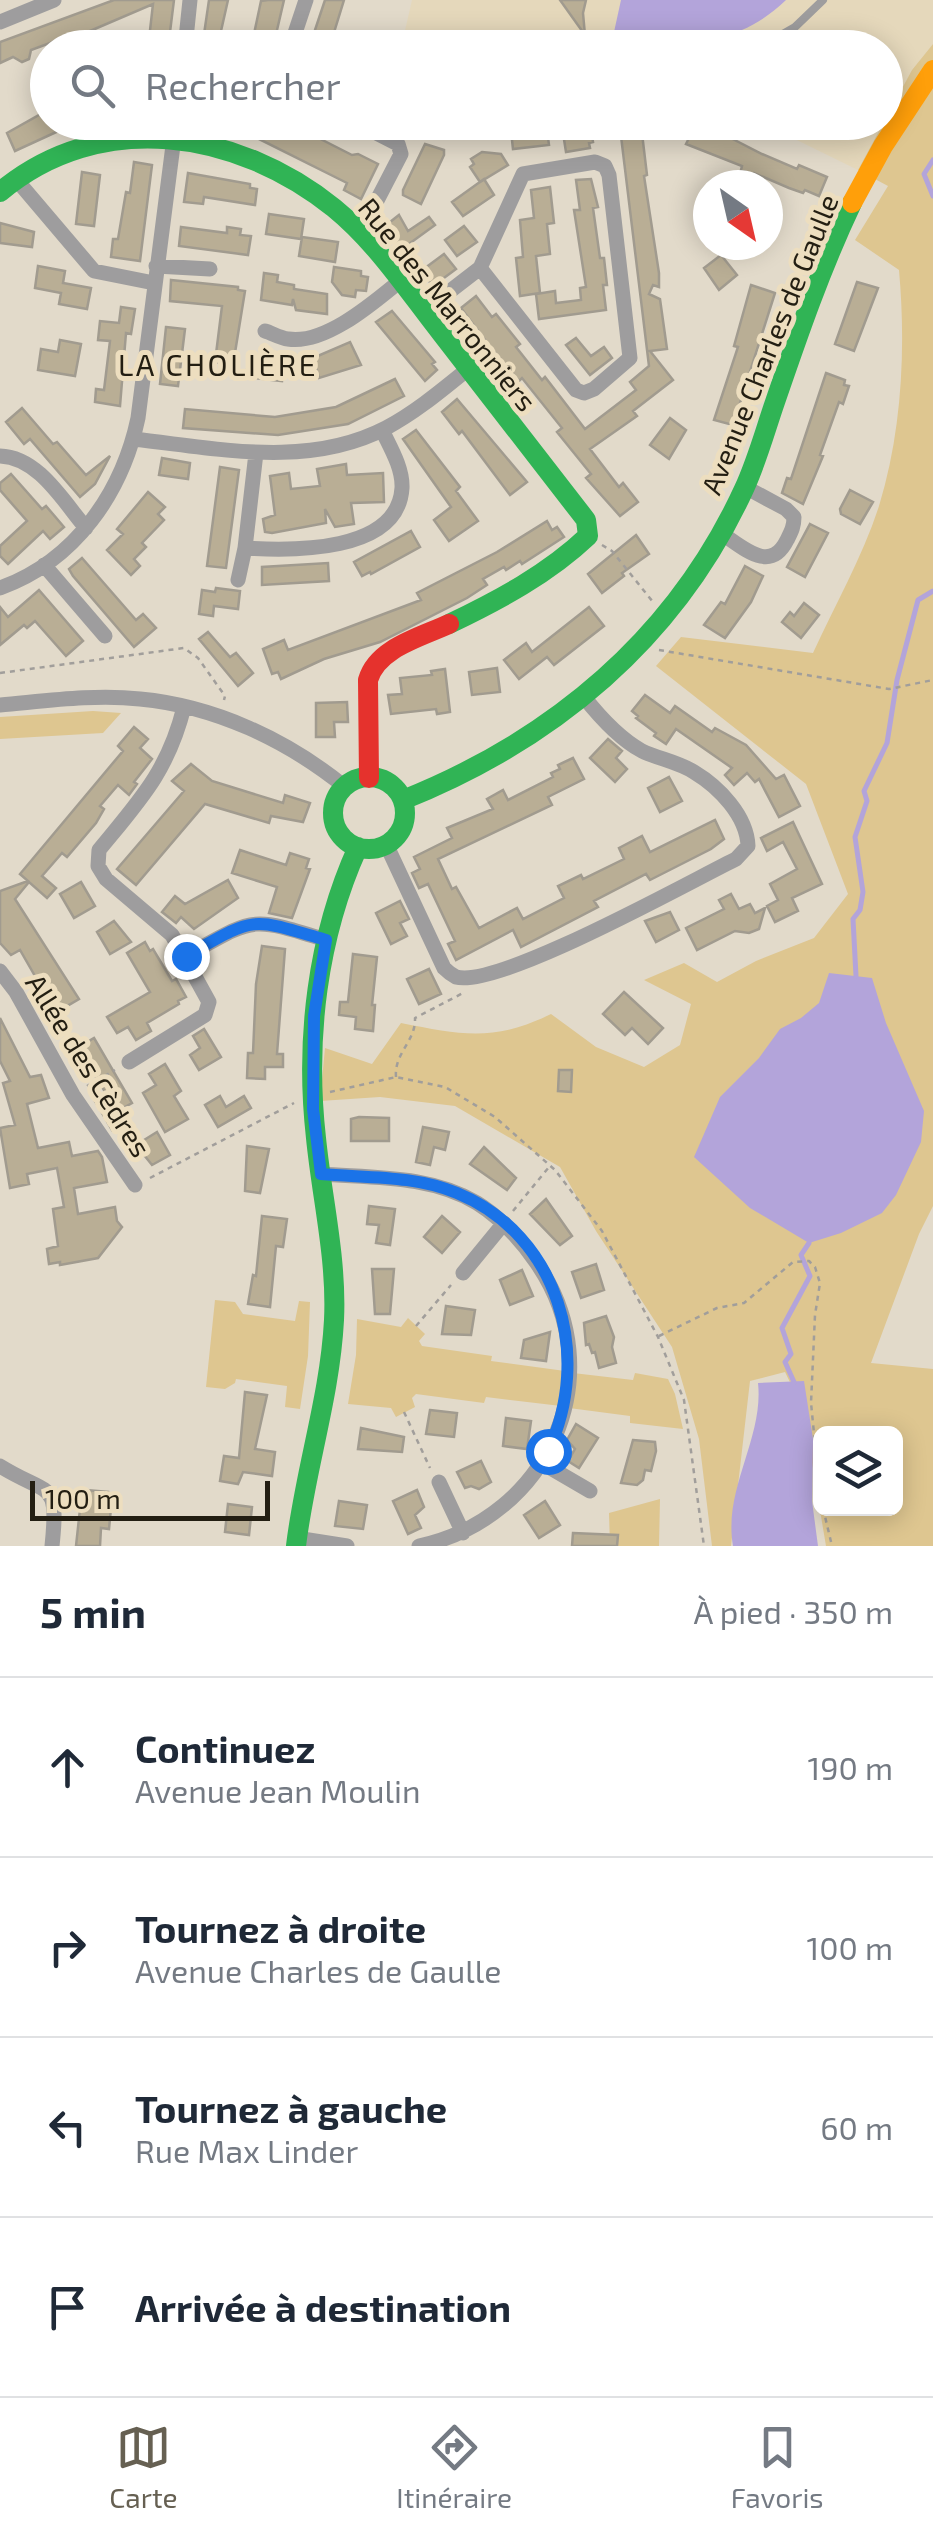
<!DOCTYPE html>
<html lang="fr">
<head>
<meta charset="utf-8">
<style>
  body { margin:0; font-family:"Exo 2",sans-serif; background:#f6f6f7; color:#1f2937 }
  .controls { position:absolute; right:30px; bottom:30px; display:grid; overflow:hidden; border-radius:15px; box-shadow:0 5px 25px #0003 }
  .controls button { width:90px; height:90px; display:grid; place-items:center; padding:0; border:0; border-bottom:2px solid #e0e1e3; background:#fff; color:#1f2937; font:50px sans-serif }
  .compass { position:absolute; left:693px; top:170px; width:90px; height:90px; border-radius:50%; background:#fff; box-shadow:0 5px 25px #0003; rotate:146deg }
  .scale { position:absolute; left:30px; bottom:25px; width:240px; box-sizing:border-box; padding-left:10px; border:5px solid #231e12; border-top:0; font-size:28px; line-height:35px; white-space:nowrap; color:#231e12; -webkit-text-stroke:8px #eddebf; paint-order:stroke }
  .stop { position:absolute; width:30px; height:30px; margin:-22px; border:8px solid #1a73e8; border-radius:50%; background:#fff }
  .stop.end { background:#1a73e8; border-color:#fff; box-shadow:0 2px 10px #0008 }
  .list { margin:0; padding:0; list-style:none }
  h2 { display:flex; justify-content:space-between; align-items:center; height:130px; margin:0; padding:0 40px; font-size:42px }
  h2 small { font-size:32px; font-weight:400; color:#747a83 }
  .list li { display:grid; grid-template-columns:65px 1fr auto; gap:30px; align-items:center; box-sizing:border-box; height:180px; padding:0 40px; border-top:2px solid #e0e1e3 }
  .list b { display:block; font-size:38px; white-space:nowrap }
  .list p { margin:0; font-size:32px; white-space:nowrap; color:#747a83 }
  .list em { font-size:32px; font-style:normal; color:#747a83 }
  .icon { flex:none; width:55px; height:55px; fill:none; stroke:currentColor; stroke-width:2; stroke-linecap:round; stroke-linejoin:round }
  .map { position:relative; flex:none; width:933px; height:1546px; overflow:hidden }
  .search { position:absolute; background:#fff; box-shadow:0 5px 25px #0003; left:30px; right:30px; top:30px; height:110px; display:flex; align-items:center; gap:25px; box-sizing:border-box; padding:0 35px; border-radius:55px; color:#747a83; font-size:38px }
  .sheet { height:850px; background:#fff }
  nav { display:flex; justify-content:space-around; align-items:center; box-sizing:border-box; height:140px; border-top:2px solid #e0e1e3; background:#fff; font-size:28px; color:#747a83 }
  nav a { display:grid; justify-items:center; gap:5px }
  nav .on { color:#666052 }
  .map>svg:first-child { display:block }
</style>
</head>
<body>
<div class="map">
<svg width="933" height="1546" viewBox="0 0 933 1546">
  <rect width="100%" height="100%" fill="#e2daca"/>
  <path fill="#e5d8bb" d="M412,0H933V44L912,70L886,120V48H401Z
    M762,123H884L858,170Z"/>
  <path fill="#dec690" fill-rule="evenodd" d="M933,44V1206L919,1234L871,1363L933,1369V1546H826L803,1409L785,1372L750,1381L731,1546H712L699,1439L672,1347L596,1231L560,1167L455,1106L380,1097L320,1101L325,1048L372,1064L401,1023C462,1035 494,1042 551,1014L596,1047L644,1067L680,1045L691,1004L644,980L684,963L717,982L756,961L814,938L848,894L806,784L656,666L681,637L813,653C835,605 863,556 879,506C902,431 906,348 899,270L855,240L888,186L858,170L912,70ZM820,1434H896V1508H820Z
    M93,711L121,713L103,733L0,739V717Z
    M215,1300L235,1302L243,1314L295,1321L299,1301L310,1302L308,1356L300,1409L285,1407L287,1386L236,1379L235,1383L225,1389L206,1387Z
    M408,1318L425,1334L419,1341L422,1346L492,1356L491,1361L565,1371L561,1406L486,1397L484,1403L416,1394L412,1398L415,1407L396,1417L391,1408L348,1404L356,1355L357,1319L401,1327Z
    M573,1373L633,1380L635,1373L668,1379L675,1394L683,1429L630,1423V1416L569,1408Z
    M660,1499L659,1546H610L609,1513Z"/>
  <path fill="#b3a4da" d="M621,0H786C737,47 688,44 624,41L617,38L614,32Z
    M829,973L872,978L886,1023L924,1111L921,1142L896,1195L882,1213L841,1233L809,1243L750,1208L694,1157L720,1097L759,1058L780,1029L801,1018L819,1003Z
    M804,1381L813,1439L812,1501L818,1546H733C723,1489 764,1438 758,1383Z"/>
  <g fill="none" stroke-linecap="round" stroke-linejoin="round">
    <path stroke="#b3a4da" stroke-width="5" d="M933,160L924,174L933,196
      M856,976L853,919L860,910L863,892L855,837L867,801L864,791L887,743L897,680L918,600L933,591
      M794,1382L785,1362L791,1354L782,1328L810,1276L801,1255L809,1243"/>
  </g>
  <path fill="#b9ae95" stroke="#a19b8f" stroke-width="2.5" d="M114,0H174L168,48H148L153,4L76,37L79,43L68,48H61L58,40L31,50L29,59L22,62L13,57L0,63V42Z
    M209,0H228L221,31L225,32L222,48H202Z
    M268,0H284L274,43L270,48H251L261,1Z
    M325,0H344L332,39L314,33Z
    M560,0H586L583,13L585,35Z
    M48,110V122H78L15,151L7,133Z
    M225,122H287L352,155L358,154L378,164L361,199L344,190L347,183Z
    M528,122H546L549,145L513,149L511,131L529,129Z
    M697,122H712L725,128L723,134L762,154L797,169L799,165L827,177L819,196L805,190L803,193L789,188L754,173L753,175L741,170L742,166L686,144Z
    M641,125L647,175L644,176L659,273V287L653,285L649,294L660,299L667,349L650,351L673,380L633,411L637,416L590,449L619,487L623,483L638,502L620,516L586,478L591,474L557,432L562,428L522,378L519,381L488,344L461,308L476,296L492,317L496,314L520,344L516,347L542,380L545,377L585,429L636,390L630,382L649,366L620,128Z
    M591,129L593,142L589,143L590,148L566,152L563,133Z
    M425,144L444,150V155L421,204L403,195V190Z
    M482,152L501,154L508,165L480,182L470,167L474,164L471,159Z
    M134,162L152,165L140,261L111,257L113,239H118L126,192L130,193Z
    M82,172L100,175L94,226L76,224Z
    M188,173L250,184V188L257,189L255,205L204,197L203,204L184,202Z
    M484,179L494,195L463,216L452,202Z
    M591,179L598,207L593,208L600,258H604L607,285H603L606,310L539,319L536,294L555,291L556,303L581,300L580,288L586,287L574,210H580L576,180Z
    M550,187L554,223L547,224L550,254L536,256L540,293L520,296L516,258L523,257L520,220L534,218L531,190Z
    M269,214L304,219L301,239L266,234Z
    M399,215L408,231L429,217L435,225L402,249L385,226Z
    M0,223L34,232L32,247L0,243Z
    M464,226L477,242L457,256L445,240Z
    M181,227L227,233V227L241,229L240,235L251,236L248,255L179,246Z
    M302,237L338,242L335,262L299,256Z
    M444,254L456,269L433,286L421,271Z
    M721,255L737,275L719,290L704,268Z
    M38,266L65,271L63,283L91,288L87,309L59,304L61,293L35,288Z
    M334,267L361,271V276L368,277L366,291L356,290L355,297L342,295L332,282Z
    M264,273L278,275L277,282L294,285V289L327,294V314L296,310L293,299L292,305L261,300Z
    M171,280L238,287V290L245,291L233,365L215,362L222,306L170,301Z
    M857,282L878,288L854,351L835,344Z
    M751,285L775,293L733,425L714,420L738,347L734,346Z
    M121,307L135,309L131,334L126,333L120,406L95,402L96,389L104,390L110,341L98,340L100,321L119,323Z
    M392,311L435,362L432,364L437,370L425,381L376,322Z
    M166,327L185,329L178,386L160,384Z
    M576,338L591,356L604,347L612,358L590,375L566,345Z
    M60,340L81,344L75,376L38,370L41,349L58,352Z
    M350,342L361,365L319,378L313,358Z
    M249,356L284,362L282,381L246,377Z
    M826,373L845,380L844,385L849,386L843,404L839,402L820,455L823,456L803,504L782,493L787,478L791,479Z
    M395,379L404,396L348,424L278,435L183,428L185,409L275,417L336,407Z
    M457,399L527,482L510,495L462,431L459,434L442,412Z
    M22,408L53,444L57,442L86,475L110,456L95,484L80,497L30,439L24,444L6,422Z
    M670,418L686,430L669,459L650,445Z
    M416,430L460,487L456,491L478,521L449,541L434,520L451,507L403,439Z
    M162,458L190,463L188,479L159,475Z
    M346,464L347,475L383,473L384,502L351,503L354,524L335,527L325,509L326,523L272,533L265,532L263,519L275,515L270,476L289,473L291,489L320,486L317,469Z
    M220,467L239,470L226,568L207,566Z
    M11,474L42,509L46,506L64,527L50,539L43,531L8,564L0,556V546L27,521L0,490V483Z
    M850,490L873,502L860,524L841,514L840,509Z
    M148,492L165,507L158,514L164,520L142,543L146,547L134,559L140,566L131,575L107,550L123,534L117,529Z
    M547,521L552,530L557,527L564,537L522,564L520,561L506,570L504,567L483,579L487,585L467,598L380,642L324,659L281,679L278,672L272,674L263,649L284,640L288,650L421,600L417,593L497,552Z
    M810,524L828,533L805,577L787,567Z
    M411,531L420,547L371,574L370,572L362,576L354,562Z
    M636,535L649,554L622,573L624,576L602,593L588,574Z
    M82,558L136,620L143,614L156,628L134,647L73,576L69,569Z
    M328,563L329,581L262,585V567Z
    M745,566L763,576L751,602L725,638L704,625L721,602L725,604Z
    M216,588L240,591L238,609L214,606L213,616L199,614L202,590L215,592Z
    M39,590L83,641L66,656L35,621L27,628L24,625L0,645V607L8,617Z
    M804,603L819,615L801,638L782,622L790,612L794,616Z
    M589,607L604,626L554,665L547,657L519,679L504,660L526,643L532,652Z
    M208,632L230,657L236,653L253,673L238,686L199,639Z
    M497,668L500,692L472,695L469,672Z
    M445,669L450,712L437,714L436,709L391,714L388,695L402,694L400,678L432,675L431,671Z
    M645,695L670,713L675,706L712,732L715,728L746,745L776,779L784,775L800,806L779,817L759,779L755,782L747,773L734,785L725,775L732,768L676,729L666,744L654,736L656,733L636,718L638,716L632,711Z
    M347,702L348,722H334L335,737H316V703Z
    M134,727L148,739L140,748L152,759L134,782L137,784L129,795L118,785L100,806L104,809L96,823L67,857L62,853L42,876L56,888L47,898L29,882L15,899L79,999L50,1016L41,1001L47,997L20,950L11,955L0,943V891L28,881L20,874L123,751L118,746Z
    M608,739L622,751L616,758L627,769L615,782L590,758Z
    M573,758L584,779L548,797L552,805L438,859L452,889L456,887L479,928L517,908L523,919L564,898L558,886L581,875L583,879L624,859L619,848L642,836L650,852L715,820L724,839L711,849L650,880L646,874L594,901L598,907L521,947L513,930L456,960L448,944L455,941L428,884L419,888L412,873L420,869L414,857L452,838L447,828L493,809L487,799L503,790L508,800L553,777L551,773L560,769L558,765Z
    M191,764L212,781L283,803L285,795L310,803L303,822L271,816L269,823L205,804L136,885L117,869L184,791L172,781Z
    M669,777L682,801L660,812L648,788Z
    M793,822L822,884L792,898L798,911L775,922L767,906L778,900L770,884L797,869L783,842L767,851L761,838Z
    M240,850L286,865L290,853L309,859L306,868L310,869L292,918L269,913L277,887L232,873Z
    M228,880L238,898L194,929L181,917L176,923L162,912L175,896L185,904Z
    M81,882L95,906L74,918L60,894Z
    M731,894L739,909L750,904L755,913L765,908L759,929L749,933L735,931L697,950L686,928L724,909L719,900Z
    M400,901L409,919L400,923L407,936L391,944L376,913Z
    M670,912L679,930L656,942L645,921Z
    M114,921L131,942L110,954L97,932Z
    M145,942L150,951L153,949L172,981L176,979L186,997L178,1001L179,1004L147,1023L151,1031L136,1040L128,1027L117,1033L107,1017L150,992L127,953Z
    M262,946L285,949L277,1054H283V1067H265V1079L247,1078L248,1053H253L256,984Z
    M353,954L377,957L372,1005H375L373,1031L355,1029L356,1017L339,1015L340,1002H348Z
    M429,969L441,994L419,1004L407,979Z
    M624,992L663,1028L648,1044L632,1028L625,1035L603,1014Z
    M0,1018L30,1077L41,1075L49,1098L27,1104L38,1148L69,1142L72,1156L98,1151L102,1157L107,1182L74,1188L78,1214L115,1207L117,1221L122,1227L98,1258L60,1265V1262L49,1264L47,1249L58,1246L53,1209L64,1207L57,1168L27,1174L29,1184L10,1188L0,1128L15,1125L3,1083L10,1081L0,1061Z
    M204,1029L221,1057L199,1070L190,1055L200,1048L193,1036Z
    M94,1038L132,1103L118,1111L125,1122L112,1130L95,1101L107,1095L88,1064L77,1070L67,1054Z
    M165,1064L181,1091L174,1096L188,1119L165,1132L143,1093L156,1085L149,1074Z
    M559,1070H572L571,1092L558,1091Z
    M220,1096L226,1107L244,1096L251,1108L218,1127L205,1105Z
    M359,1117L389,1118V1141H351V1119Z
    M423,1127L449,1132L445,1150L434,1147L430,1165L416,1162Z
    M157,1132L170,1155L152,1165L136,1145Z
    M247,1146L269,1149L260,1193L245,1191Z
    M484,1147L516,1178L507,1190L470,1164Z
    M546,1199L572,1236L560,1245L530,1214Z
    M369,1206L395,1209L390,1245L376,1243L379,1225L367,1224Z
    M262,1216L287,1219L283,1247L276,1246L270,1307L248,1304L253,1275L256,1276Z
    M442,1216L460,1232L442,1253L424,1237Z
    M596,1264L604,1290L581,1298L572,1272Z
    M372,1269H394L390,1314H375Z
    M522,1270L533,1296L510,1305L500,1280Z
    M446,1306L475,1310L471,1335L442,1334Z
    M606,1316L614,1337L612,1347L616,1363L599,1368L595,1352L592,1353L589,1344L586,1345L584,1323Z
    M550,1332L546,1361L521,1358L524,1340Z
    M245,1392L267,1395L255,1449L275,1452L272,1476L243,1472L238,1484L220,1481L224,1456L239,1458Z
    M430,1410L457,1413L454,1437L426,1434Z
    M506,1418L531,1421L527,1449L503,1446Z
    M576,1424L598,1438L579,1468L568,1461L575,1449L567,1440Z
    M361,1428L404,1437L402,1452L358,1449Z
    M633,1440L655,1442L656,1451L651,1471L645,1470L643,1480L637,1485L621,1483Z
    M481,1461L491,1482L479,1489L471,1486L465,1488L457,1472Z
    M86,1490L108,1492L106,1507L111,1508L109,1529L101,1528L100,1546H76L80,1509L84,1510Z
    M417,1490L424,1507L415,1515L421,1528L408,1534L393,1501Z
    M339,1501L367,1505L363,1529L335,1526Z
    M545,1501L560,1525L539,1538L524,1515Z
    M228,1504L252,1507L249,1535L225,1532Z
    M573,1533L618,1535L617,1546H572Z"/>
  <g fill="none" stroke-linecap="round" stroke-linejoin="round">
    <path stroke="#a19e9b" stroke-width="2.5" stroke-dasharray="5 5" stroke-linecap="butt" d="M602,545L612,551L653,602
      M659,650L889,689L933,680
      M0,673L184,648L198,658L225,696L224,700
      M396,1077C394,1053 416,1041 415,1018L463,993
      M87,1086L115,1070
      M330,1092L396,1077L445,1087L495,1117L555,1170L602,1231L658,1337L684,1400L704,1546
      M150,1178L294,1103
      M513,1211L549,1167
      M416,1326L451,1285
      M659,1336L717,1308L744,1303L793,1262L809,1261L815,1267L820,1283L815,1315L811,1403L820,1494
      M404,1412L430,1468
      M823,1508L832,1546"/>
    <path stroke="#9e9d9e" stroke-width="8" d="M758,48L795,27L823,0"/>
    <path stroke="#9e9d9e" stroke-width="15" d="M0,22L54,0
      M185,48L190,0
      M290,48L306,0
      M355,122L398,144L401,154L371,212L357,229
      M15,178L94,271L154,283
      M156,266L210,269
      M423,312L480,268L576,390L584,393L594,389L630,358L609,175L605,166L595,162L523,174L480,268
      M265,331C272,333 280,338 288,339C325,345 373,303 400,281
      M133,439C217,448 307,469 386,428C416,412 442,390 468,369
      M256,453L245,548C292,551 398,553 402,488C403,468 390,447 382,430
      M0,456C38,457 63,501 86,528
      M721,533C744,548 770,574 787,540C791,532 794,527 794,517L786,509L745,487
      M44,565L105,636
      M238,580L245,548
      M0,588C75,561 122,493 138,418L176,122
      M0,705C46,701 94,694 140,699C215,706 287,740 345,787
      M386,844L444,968C447,971 452,975 456,977C498,989 689,882 736,859L748,846C747,816 719,787 694,772C678,762 659,759 642,751C620,739 599,716 584,697
      M186,956C256,917 249,916 326,940
      M0,971L16,992L73,1095L135,1185
      M129,1062L205,1015L209,1002L172,935L106,879L98,866L99,850C140,800 168,771 184,707
      M321,1174C373,1178 430,1175 477,1203C501,1218 520,1239 536,1262C614,1374 549,1518 419,1546
      M463,1273L504,1223
      M542,1463L590,1491
      M0,1466C50,1497 59,1479 52,1546
      M439,1482L463,1533
      M296,1538L347,1546"/>
    <path stroke="#30b455" stroke-width="20" d="M0,192C100,108 237,130 334,208C377,243 408,291 442,334C490,396 538,458 586,520L588,536C548,574 499,600 449,624
      M333 813a36 36 0 1 1 72 0a36 36 0 1 1-72 0Z
      M403,800C553,740 675,639 744,489C757,461 765,431 775,402C798,335 821,268 852,203
      M296,1546C305,1470 330,1397 334,1320C337,1259 322,1199 316,1138C305,1040 317,937 358,847"/>
    <path stroke="#ff9f0a" stroke-width="20" d="M852,203L883,146L933,70"/>
    <path stroke="#e5322d" stroke-width="20" d="M369,778L368,680C377,648 421,637 449,624"/>
  </g>
  <g fill="none" stroke-linecap="round" stroke-linejoin="round">
    <path stroke="#1a73e8" stroke-width="12" d="M186,956C257,916 248,917 326,940L314,1016L313,1109L321,1174C366,1178 414,1175 457,1193C559,1235 593,1356 548,1451"/>
  </g>
  <g text-anchor="middle" dominant-baseline="central" stroke-width="10" stroke-linejoin="round" paint-order="stroke">
    <g font-size="28" fill="#231e12" stroke="#eddebf">
      <text transform="translate(448 304) rotate(51)">Rue des Marronniers</text>
      <text transform="translate(769 344) rotate(-68)">Avenue Charles de Gaulle</text>
      <text transform="translate(89 1065) rotate(58)">Allée des Cèdres</text>
    </g>
    <g font-size="30" letter-spacing="2.5" fill="#231e12" stroke="#eddebf">
      <text x="218" y="364">LA CHOLIÈRE</text>
    </g>
  </g>
</svg>
<div class="controls">
<button><svg class="icon" aria-label="layers" viewBox="0 0 24 24"><path d="M12 4l9 5-9 5-9-5zM3 14l9 5 9-5"/></svg></button>
</div>
<svg class="compass" viewBox="-18 -18 36 36"><path d="M0-13l5 13h-10z" fill="#e53935"/><path d="M0 13l5-13h-10z" fill="#747a83"/></svg>
<div class="scale">100 m</div>
<div class="stop" style="left:548px;top:1451px"></div>
<div class="stop end" style="left:186px;top:956px"></div>
<div class="search"><svg class="icon" aria-label="search" viewBox="0 0 24 24"><circle cx="10" cy="10" r="6"/><path d="M15 15l6 6"/></svg>Rechercher</div>
</div>
<section class="sheet">
<h2>5 min<small>À pied · 350 m</small></h2>
<ul class="list">
<li><svg class="icon" aria-label="ahead" viewBox="0 0 24 24"><path d="M12 20V5M6 11l6-6 6 6"/></svg><div><b>Continuez</b><p>Avenue Jean Moulin</p></div><em>190 m</em></li>
<li><svg class="icon" aria-label="right" viewBox="0 0 24 24"><path d="M7 20v-9h11M14 6l5 5-5 5"/></svg><div><b>Tournez à droite</b><p>Avenue Charles de Gaulle</p></div><em>100 m</em></li>
<li><svg class="icon" aria-label="left" viewBox="0 0 24 24"><path d="M17 20v-9H6M10 6l-5 5 5 5"/></svg><div><b>Tournez à gauche</b><p>Rue Max Linder</p></div><em>60 m</em></li>
<li><svg class="icon" aria-label="arrive" viewBox="0 0 24 24"><path d="M6 21V4h12l-3 4 3 4H6"/></svg><div><b>Arrivée à destination</b></div></li>
</ul>
</section>
<nav>
<a class="on"><svg class="icon" aria-label="map" viewBox="0 0 24 24"><path d="M3 6l6-2 6 2 6-2v14l-6 2-6-2-6 2zM9 4v14M15 6v14"/></svg>Carte</a>
<a><svg class="icon" aria-label="directions" viewBox="0 0 24 24"><path d="M12 3l9 9-9 9-9-9zM9 14v-3h6M13 9l2 2-2 2"/></svg>Itinéraire</a>
<a><svg class="icon" aria-label="saved" viewBox="0 0 24 24"><path d="M7 4h10v16l-5-4-5 4z"/></svg>Favoris</a>
</nav>
</body>
</html>
